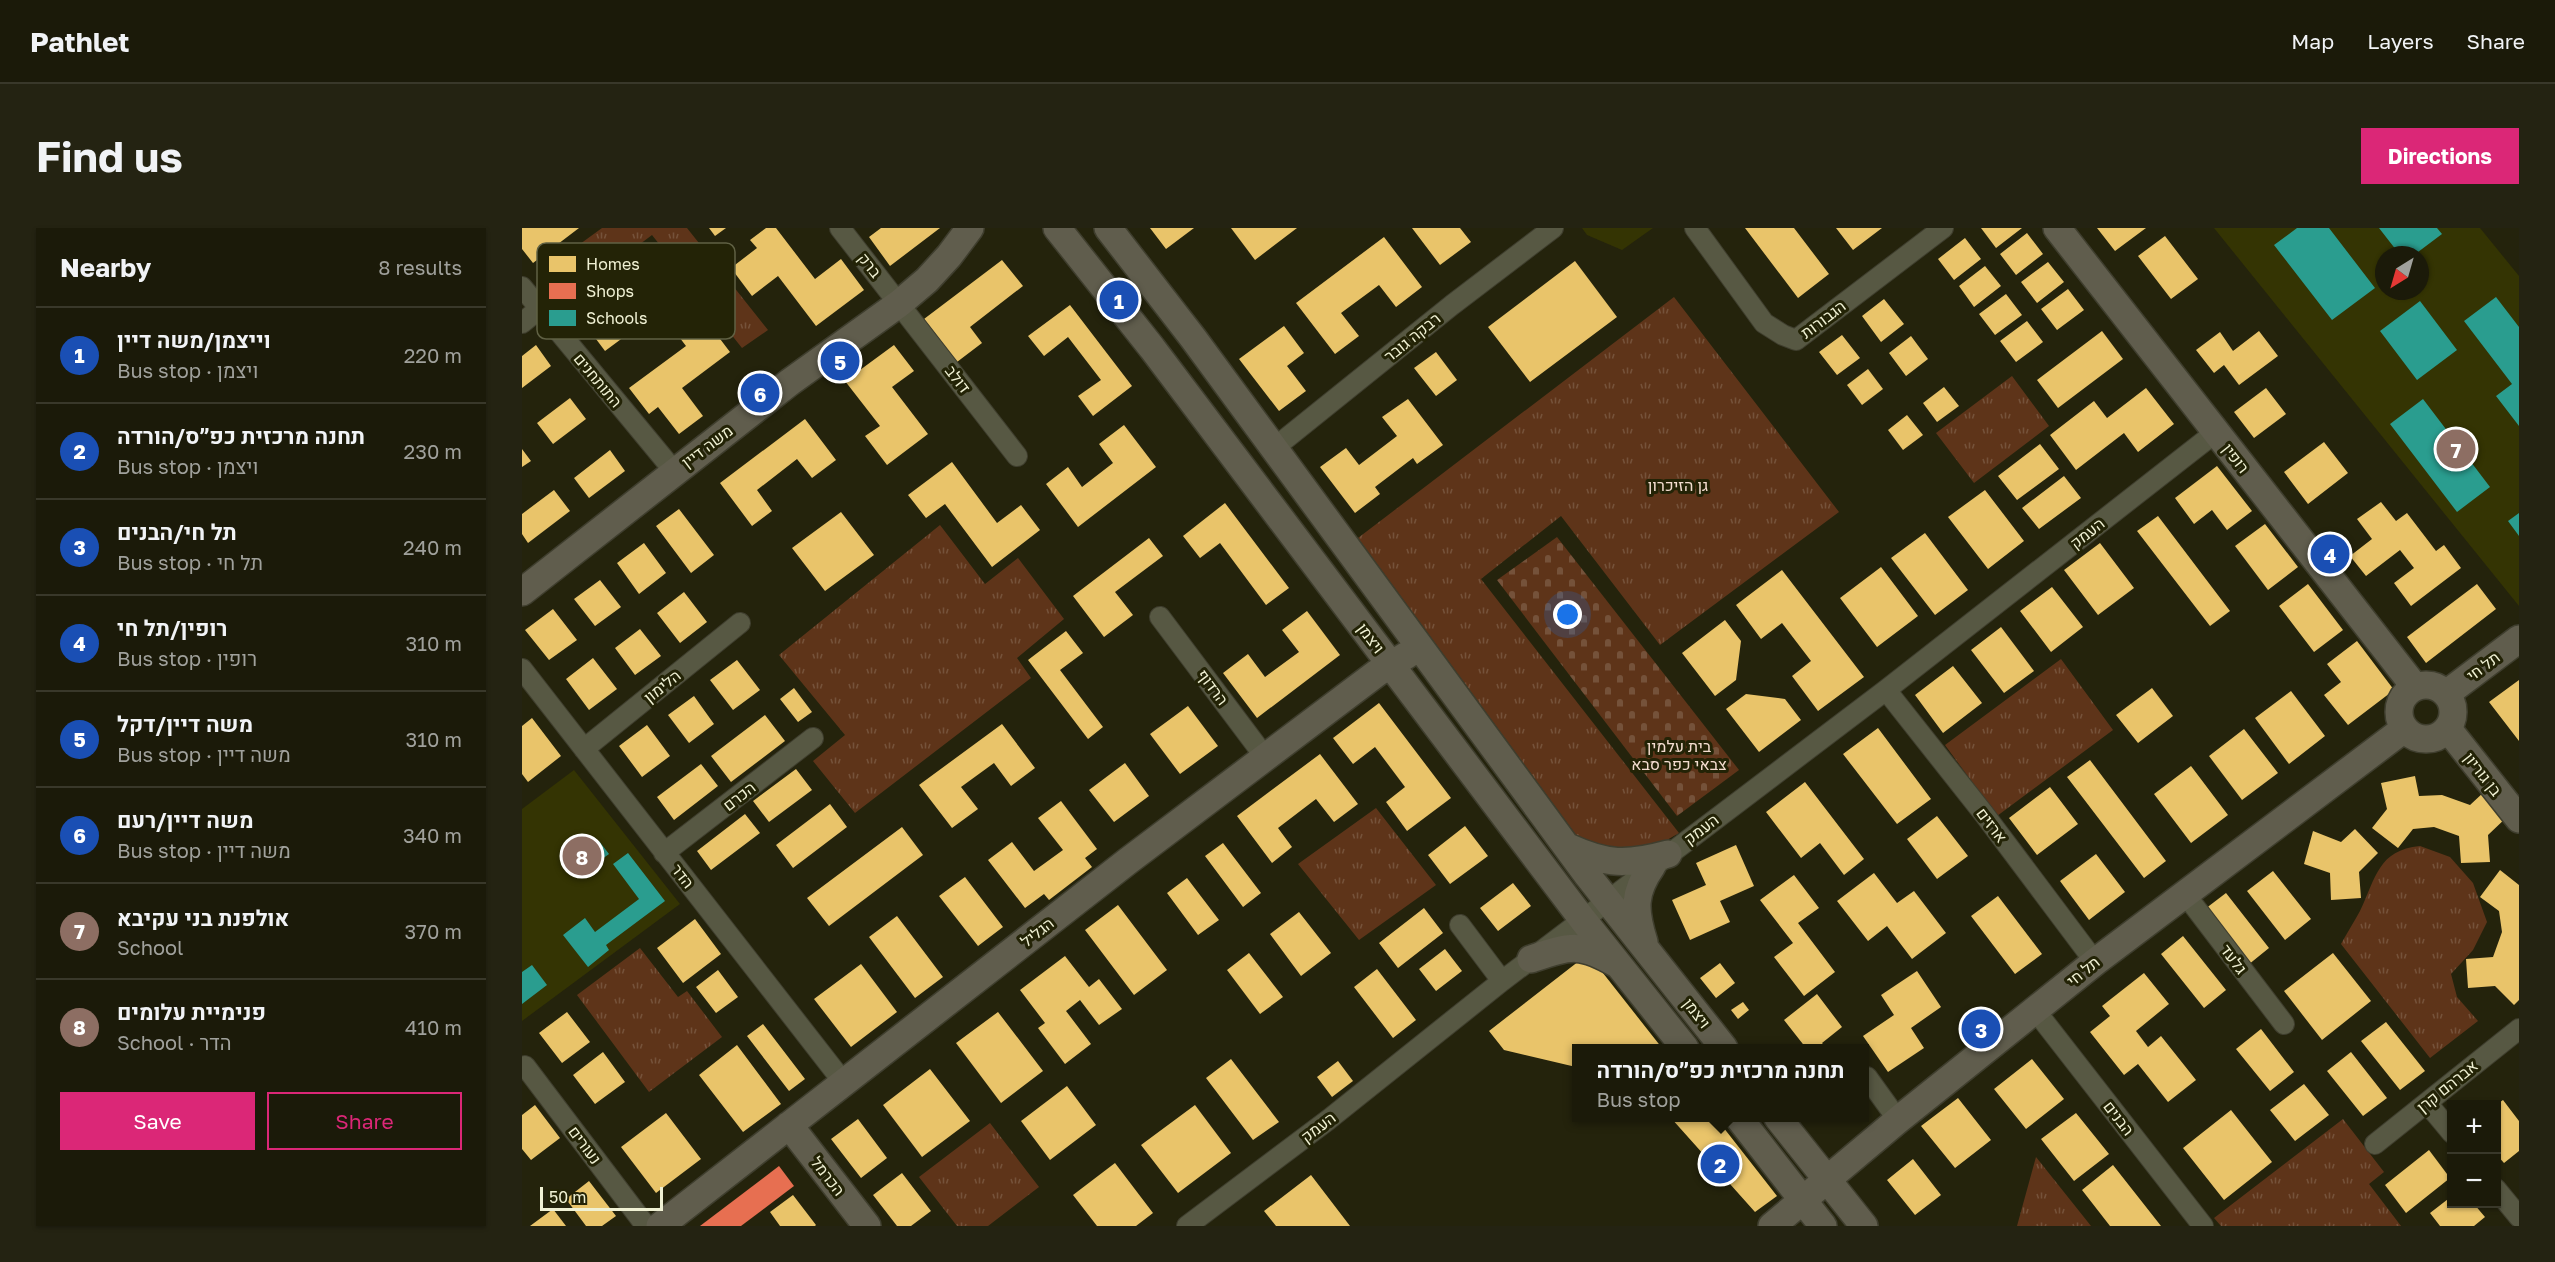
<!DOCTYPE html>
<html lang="en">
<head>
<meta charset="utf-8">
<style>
  body { margin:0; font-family:"Golos Text",Heebo,sans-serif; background:#242312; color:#f1f3f6 }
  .controls { position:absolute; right:18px; bottom:18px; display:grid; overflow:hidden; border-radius:0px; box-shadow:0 2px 4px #0004 }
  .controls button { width:54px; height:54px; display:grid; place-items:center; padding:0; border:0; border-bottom:2px solid #39382a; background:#1b1a09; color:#f1f3f6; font:30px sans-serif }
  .compass { position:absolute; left:1853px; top:18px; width:54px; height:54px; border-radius:50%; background:#1b1a09; box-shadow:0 2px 4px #0004; rotate:217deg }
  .scale { position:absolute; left:18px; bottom:15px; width:123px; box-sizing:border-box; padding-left:6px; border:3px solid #f0f1d4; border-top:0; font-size:16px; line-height:21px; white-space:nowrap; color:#f0f1d4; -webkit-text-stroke:4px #232306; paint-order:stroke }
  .you { position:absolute; left:1046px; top:387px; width:21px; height:21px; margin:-15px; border:4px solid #fff; border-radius:50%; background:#1a73e8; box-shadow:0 0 0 9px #1a73e833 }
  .badge { display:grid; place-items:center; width:39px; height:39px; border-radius:50%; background:#db2777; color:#fff; font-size:20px; font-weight:700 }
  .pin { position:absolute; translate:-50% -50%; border:3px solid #fff; box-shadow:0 2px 6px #0006 }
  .popup { position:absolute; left:1050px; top:816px; width:297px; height:78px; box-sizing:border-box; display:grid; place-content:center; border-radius:0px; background:#1b1a09; filter:drop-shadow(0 2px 4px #0005); font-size:20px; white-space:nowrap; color:#a0a19c }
  .popup b { font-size:22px; color:#f1f3f6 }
  .popup::after { content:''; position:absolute; left:50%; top:100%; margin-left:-12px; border:12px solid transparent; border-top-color:#1b1a09 }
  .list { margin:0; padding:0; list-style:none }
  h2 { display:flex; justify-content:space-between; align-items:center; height:78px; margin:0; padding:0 24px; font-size:26px }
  h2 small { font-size:20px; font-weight:400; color:#a0a19c }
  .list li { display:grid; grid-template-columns:39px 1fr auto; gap:18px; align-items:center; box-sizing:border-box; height:96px; padding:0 24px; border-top:2px solid #39382a }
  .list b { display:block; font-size:22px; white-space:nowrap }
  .list p { margin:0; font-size:20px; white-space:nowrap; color:#a0a19c }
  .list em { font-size:20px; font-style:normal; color:#a0a19c }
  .actions { display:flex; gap:12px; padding:18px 24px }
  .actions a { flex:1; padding:14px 0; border:2px solid #db2777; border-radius:0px; text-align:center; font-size:21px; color:#db2777 }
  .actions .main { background:#db2777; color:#fff }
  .map { position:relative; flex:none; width:1997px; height:998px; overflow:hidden; border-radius:0px }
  header { display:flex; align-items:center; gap:36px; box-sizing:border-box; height:84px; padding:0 30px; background:#1b1a09; border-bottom:2px solid #39382a }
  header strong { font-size:28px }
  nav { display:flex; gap:33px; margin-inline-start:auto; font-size:21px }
  .intro { display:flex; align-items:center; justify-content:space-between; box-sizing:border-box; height:144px; padding:0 36px }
  h1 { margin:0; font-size:42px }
  .button { padding:15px 27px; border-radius:0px; background:#db2777; color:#fff; font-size:21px; font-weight:700 }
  main { display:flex; gap:36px; padding:0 36px }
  aside { flex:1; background:#1b1a09; border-radius:0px; box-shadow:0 2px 4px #0004 }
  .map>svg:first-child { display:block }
</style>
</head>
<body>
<header>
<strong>Pathlet</strong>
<nav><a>Map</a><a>Layers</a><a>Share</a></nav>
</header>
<div class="intro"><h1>Find us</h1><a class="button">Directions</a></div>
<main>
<aside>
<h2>Nearby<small>8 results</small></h2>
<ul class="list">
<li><span class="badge" style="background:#1a4fb4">1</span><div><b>וייצמן/משה דיין</b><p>Bus stop · ויצמן</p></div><em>220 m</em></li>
<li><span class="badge" style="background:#1a4fb4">2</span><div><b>תחנה מרכזית כפ״ס/הורדה</b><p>Bus stop · ויצמן</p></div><em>230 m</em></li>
<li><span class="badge" style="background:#1a4fb4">3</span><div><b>תל חי/הבנים</b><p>Bus stop · תל חי</p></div><em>240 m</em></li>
<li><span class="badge" style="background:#1a4fb4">4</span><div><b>רופין/תל חי</b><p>Bus stop · רופין</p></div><em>310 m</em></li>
<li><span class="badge" style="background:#1a4fb4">5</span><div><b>משה דיין/דקל</b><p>Bus stop · משה דיין</p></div><em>310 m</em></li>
<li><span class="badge" style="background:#1a4fb4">6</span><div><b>משה דיין/רעם</b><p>Bus stop · משה דיין</p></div><em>340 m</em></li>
<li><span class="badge" style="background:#8d6e63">7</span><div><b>אולפנת בני עקיבא</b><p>School</p></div><em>370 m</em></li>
<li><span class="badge" style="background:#8d6e63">8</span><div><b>פנימיית עלומים</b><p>School · הדר</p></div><em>410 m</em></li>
</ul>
<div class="actions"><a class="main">Save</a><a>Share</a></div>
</aside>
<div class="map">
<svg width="1997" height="998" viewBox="0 0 1997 998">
  <defs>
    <pattern id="grass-tufts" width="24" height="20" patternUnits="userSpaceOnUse" patternTransform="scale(1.5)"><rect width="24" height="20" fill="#5e3419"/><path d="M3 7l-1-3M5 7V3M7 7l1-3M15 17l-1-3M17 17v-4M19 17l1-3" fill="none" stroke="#75523a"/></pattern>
    <pattern id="cemetery-stones" width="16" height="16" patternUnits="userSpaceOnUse" patternTransform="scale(1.5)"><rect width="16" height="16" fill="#5e3419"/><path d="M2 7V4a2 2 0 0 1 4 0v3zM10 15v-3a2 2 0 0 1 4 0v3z" fill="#75523a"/></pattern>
  </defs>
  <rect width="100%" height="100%" fill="#24230c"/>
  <path fill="#343403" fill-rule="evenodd" d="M1060,0H1131L1100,22L1065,7Z
    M1692,0H1958L1997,48V378ZM1862,27H1898V63H1862Z
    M52,542L158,676L0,793V581Z"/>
  <path fill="url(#grass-tufts)" d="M80,0H165L246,102L220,120L130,7L42,73L21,43Z
    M1152,69L1317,284L1138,417L1039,288L959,351L1157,605L1121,626L1060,615L836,310Z
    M1490,148L1527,198L1452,255L1414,205Z
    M418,297L463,356L496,330L542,391L495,430L509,450L333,585L291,533L323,507L257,427Z
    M1539,431L1591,502L1475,588L1423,517Z
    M854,580L914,657L837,712L776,636Z
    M1898,618L1928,629L1951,655L1965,694L1951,722L1929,746L1935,769L1956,793L1908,830L1819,716C1825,705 1832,694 1838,683C1854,650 1856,622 1898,618Z
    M118,720L156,769L165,763L200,809L127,864L55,767Z
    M1821,891L1862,944L1847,956L1879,998H1699L1692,990Z
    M468,895L517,959L466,998H435L397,949Z
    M1514,929L1569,998H1495Z"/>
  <path fill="url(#cemetery-stones)" d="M1035,309L1217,542L1155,588L975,352Z"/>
  <path fill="#e9c46a" d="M0,0H57L11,35L0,21Z
    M187,0H204L193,8Z
    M244,0H254L293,51L319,31L342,62L294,98L256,48L230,68L209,40L235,20L228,12Z
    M359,0H418L368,38L347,9Z
    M628,0H672L644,21Z
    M709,0H775L733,32Z
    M890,0H938L949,14L918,37Z
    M1223,0H1272L1307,46L1276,70Z
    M1314,0H1360L1331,22Z
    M1459,0H1500L1474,20Z
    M1575,0H1624L1593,23Z
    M1505,5L1521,26L1494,47L1478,26Z
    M1643,8L1676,51L1649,71L1616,28Z
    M862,9L900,59L874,79L857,57L819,85L837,108L813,126L774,75Z
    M1443,10L1459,31L1432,52L1416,31Z
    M128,20L164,68L141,85L121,59L89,83L106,106L83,123L50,79Z
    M480,32L501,58L448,99L460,115L435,134L402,91Z
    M1053,33L1095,89L1008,154L966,99Z
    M1526,34L1542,54L1515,75L1499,54Z
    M1463,38L1479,58L1452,79L1437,58Z
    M1546,61L1562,82L1535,102L1519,81Z
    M1484,66L1500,87L1473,107L1457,86Z
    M1362,71L1382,96L1359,114L1340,88Z
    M548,77L610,158L571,188L556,168L579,152L546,109L522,128L506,108Z
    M173,78L208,124L160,160L181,188L157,206L136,179L127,186L107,160L164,118L148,97Z
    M1505,93L1521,114L1494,134L1478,113Z
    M762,98L782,125L765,138L784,163L757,183L717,131Z
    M1580,103L1601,131L1536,180L1515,152Z
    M1737,103L1756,128L1717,157L1702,137L1692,145L1674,122L1698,104L1711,123Z
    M1320,107L1338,130L1315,147L1297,124Z
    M1389,108L1406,131L1384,148L1367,125Z
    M14,117L29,138L0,160V128Z
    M372,117L392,143L370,159L406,206L365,237L343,208L358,198L323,153Z
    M914,124L935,152L914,168L892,140Z
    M1346,141L1361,161L1340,177L1325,157Z
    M1422,159L1437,178L1415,194L1401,175Z
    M1624,160L1652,196L1616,224L1602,205L1554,242L1528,207L1572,173L1585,190Z
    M1744,160L1764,186L1732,210L1712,184Z
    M48,170L64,191L31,216L15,195Z
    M886,171L921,217L895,236L891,230L853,259L858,266L833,285L798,239L824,220L837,237L875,208L860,189Z
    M1385,187L1401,207L1381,222L1366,202Z
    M283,191L314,232L290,250L275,231L235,262L250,283L230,298L198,255Z
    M602,197L634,239L556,299L524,256L546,239L560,259L591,235L577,216Z
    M1802,214L1826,245L1786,276L1762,244Z
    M1518,216L1537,241L1495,272L1476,248Z
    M0,221L9,233L0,239Z
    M88,222L103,243L67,270L52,250Z
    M430,234L475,295L499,277L518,302L470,339L423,276L404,290L386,267Z
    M1695,238L1730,283L1705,302L1690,282L1672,296L1653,270Z
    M1542,248L1559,270L1517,301L1500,280Z
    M32,262L48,283L6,315L0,306V286Z
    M1463,262L1502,313L1466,341L1426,289Z
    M1859,274L1874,293L1885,285L1914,323L1922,317L1939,340L1889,378L1872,355L1892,340L1878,322L1844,348L1828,328L1850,311L1835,291Z
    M703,275L767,360L744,377L698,315L678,330L661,308Z
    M157,281L192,327L169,345L134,298Z
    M319,284L352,327L303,363L270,320Z
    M1636,288L1708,383L1688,398L1615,303Z
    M1743,296L1776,339L1746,362L1713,318Z
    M1403,305L1446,362L1413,387L1369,330Z
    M627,310L641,328L593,364L611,387L582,409L551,368Z
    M122,315L144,345L117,366L95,335Z
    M1578,315L1612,360L1576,387L1542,342Z
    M1359,339L1396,388L1355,419L1318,370Z
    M1260,342L1342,449L1296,483L1270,448L1289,433L1260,395L1239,411L1214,377Z
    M78,352L99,379L73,398L52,371Z
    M1786,356L1821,402L1792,424L1757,378Z
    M1955,356L1974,381L1904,435L1885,409Z
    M1530,359L1561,399L1529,424L1498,383Z
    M162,364L185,394L158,415L135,385Z
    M31,381L55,412L27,432L3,402Z
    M785,383L818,427L735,490L701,445L726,426L743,449L777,424L760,402Z
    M1203,392L1219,413L1214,452L1193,468L1160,425Z
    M1479,399L1512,443L1482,465L1449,422Z
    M118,401L139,428L113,447L93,420Z
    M544,403L561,425L538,442L581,499L566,511L506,432Z
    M1835,413L1872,462L1826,497L1802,467L1819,454L1805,436Z
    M71,430L95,461L67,482L44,451Z
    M215,432L238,462L211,482L188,452Z
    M1431,438L1460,475L1421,505L1393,467Z
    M1997,452V513L1967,474Z
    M272,460L290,484L276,494L258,471Z
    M1630,460L1651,488L1616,515L1594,487Z
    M1769,463L1803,508L1767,536L1733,490Z
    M1224,466L1263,471L1279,492L1237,524L1204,481Z
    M172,468L192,496L167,515L146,487Z
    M857,475L929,570L885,603L864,574L883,559L853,519L831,536L811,510Z
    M666,478L696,518L658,546L628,506Z
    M243,487L263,513L209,554L189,528Z
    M10,490L39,528L6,554L0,546V498Z
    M480,496L513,540L489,558L472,535L439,559L456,581L430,600L397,557Z
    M125,497L148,528L120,549L97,518Z
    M1356,500L1409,571L1375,596L1321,526Z
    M1722,501L1756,545L1720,572L1687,528Z
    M798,526L836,576L812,594L794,571L756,600L770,619L750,635L715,588Z
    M1568,532L1644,633L1622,650L1545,549Z
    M603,535L627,568L592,594L567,562Z
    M179,536L196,558L152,592L135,569Z
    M1669,538L1706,587L1669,615L1632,566Z
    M274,541L290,562L247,594L231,573Z
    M1893,548L1897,568L1920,567L1948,577L1962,564L1986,588L1966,607L1968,634L1939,635L1937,608L1912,599L1891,601L1876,620L1850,600L1865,581L1859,555Z
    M1283,554L1342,631L1322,647L1298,615L1279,630L1244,584Z
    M1528,559L1556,596L1515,627L1487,590Z
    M539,573L575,621L563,630L570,639L527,672L522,666L503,680L466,632L490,614L512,643L541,622L516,590Z
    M308,576L325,599L271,640L254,617Z
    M223,586L238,605L189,642L175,623Z
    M1415,588L1446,628L1415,651L1385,611Z
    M943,598L966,628L928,656L906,627Z
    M380,599L401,627L307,698L285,670Z
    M1833,601L1856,625L1837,644L1839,670L1809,672L1808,645L1782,636L1791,603L1819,614Z
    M701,615L739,665L721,679L683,628Z
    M1214,617L1232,658L1198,673L1208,694L1168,712L1150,672L1184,657L1174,635Z
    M1574,626L1603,664L1567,692L1538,653Z
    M1978,642L1997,657V772L1992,777L1973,758L1946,760L1944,731L1971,729L1980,704L1977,683L1958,669Z
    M1751,643L1789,691L1763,712L1725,663Z
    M1352,645L1375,675L1392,663L1424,705L1390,731L1365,698L1346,713L1315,673Z
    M1272,647L1297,680L1276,695L1313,744L1282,768L1252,729L1271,715L1238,672Z
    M443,649L481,699L456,718L417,668Z
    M665,650L697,692L676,707L645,665Z
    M991,655L1009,678L976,703L958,680Z
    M1704,665L1747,720L1726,737L1683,681Z
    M1476,668L1520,726L1493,746L1449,688Z
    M596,677L645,742L612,767L563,702Z
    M902,680L921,705L876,740L857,715Z
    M777,684L809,725L779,748L748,706Z
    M375,688L421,749L393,770L347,709Z
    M173,691L199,726L161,755L135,720Z
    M1661,708L1704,762L1682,780L1639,726Z
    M923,721L940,743L914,763L897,741Z
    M727,725L761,769L738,786L705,742Z
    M1811,725L1849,773L1800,812L1762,763Z
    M1066,726L1140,820H1054V839L982,822L967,803Z
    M543,728L567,759L577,751L600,781L577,797L558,772L544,783L569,816L543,836L516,800L523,795L498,762Z
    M1198,735L1213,755L1194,770L1178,750Z
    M339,736L375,784L329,819L292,771Z
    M855,741L894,792L871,810L832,759Z
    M196,742L216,769L194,785L174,759Z
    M1395,743L1419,779L1389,800L1402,820L1366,844L1341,808L1372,787L1359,767Z
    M1622,745L1647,776L1614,803L1626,819L1639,808L1674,852L1646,874L1616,836L1602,847L1568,804L1588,788L1580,778Z
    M1295,766L1320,799L1300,815L1304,820H1284L1262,792Z
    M1221,774L1227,782L1216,791L1209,782Z
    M45,784L68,814L40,835L17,805Z
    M476,784L521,843L479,875L434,815Z
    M1864,794L1903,843L1878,862L1839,813Z
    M241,796L283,851L267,863L225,808Z
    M1739,801L1772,844L1748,863L1714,821Z
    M215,817L259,876L221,904L177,847Z
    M81,824L103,854L73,876L51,847Z
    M1829,824L1865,870L1841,888L1805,843Z
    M709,831L757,894L731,912L684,850Z
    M1510,831L1542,871L1504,901L1472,861Z
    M816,833L831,853L810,869L795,849Z
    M408,841L448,893L400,929L361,877Z
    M1782,856L1807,887L1773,913L1748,882Z
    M545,858L574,897L528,932L499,893Z
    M1436,870L1469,912L1433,940L1399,898Z
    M1981,872L1997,893V923L1982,935L1974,926V877Z
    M13,877L38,910L9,932L0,921V887Z
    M673,877L709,925L656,965L619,917Z
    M1709,882L1750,934L1702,972L1661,920Z
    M144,885L179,931L134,965L99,919Z
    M1554,885L1587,926L1552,953L1519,911Z
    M1149,890H1194L1255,968L1233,984Z
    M336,891L365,930L339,950L309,911Z
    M1907,922L1928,950L1884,985L1863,957Z
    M1391,931L1419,967L1393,987L1365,952Z
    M593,935L631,985L614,998H575L551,967Z
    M1591,937L1639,998H1588L1560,962Z
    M380,945L409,983L389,998H375L351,967Z
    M789,947L828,998H754L742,983Z
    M67,953L94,988L80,998H64L44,971Z
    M271,967L294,997L293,998H258L248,984Z
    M1930,968V976H1952L1963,989L1952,998H1918L1908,985Z
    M31,981L44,998H8Z"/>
  <path fill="#e76f51" d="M257,938L272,958L219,998H178Z"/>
  <path fill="#2a9d8f" d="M1775,0H1807L1853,60L1810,92L1752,17Z
    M1857,0H1915L1920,6L1892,27H1878Z
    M1974,69L1997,99V198L1974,168L1990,156L1942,93Z
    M1898,73L1935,122L1895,152L1858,103Z
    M1901,171L1968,259L1935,284L1868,196Z
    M1997,285V308L1986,293Z
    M77,613L87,626L57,648L48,635Z
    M106,625L143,673L84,717L87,722L66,739L41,707L63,690L73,704L117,671L91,636Z
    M10,737L25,757L0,776V744Z"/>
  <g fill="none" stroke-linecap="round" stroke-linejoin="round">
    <g stroke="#3f3e2e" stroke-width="22">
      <path id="street" d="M318,0L495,228
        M1173,0L1242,95L1261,107L1274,112L1421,0
        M0,59L152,243
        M0,95L17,81
        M751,221L930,77L1031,0
        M638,389L743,529
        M0,441L322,855
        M1364,462L1462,586L1573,734
        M62,521L218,395
        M142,625L291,510
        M1663,666L1762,796
        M938,697L980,753
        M1513,782L1681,998
        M0,840L3,838L124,998
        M1345,849L1376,892
        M1905,875L1930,905
        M1853,916L1997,801
        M1974,961L1997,989
        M665,998L806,892L980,753L1364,462L1694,204"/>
    </g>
    <g stroke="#3f3e2e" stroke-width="30">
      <path id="secondary" d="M535,0L630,120L1061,692L1163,820
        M586,0L671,110L1066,648L1202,820
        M1535,0L1893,459
        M0,364L268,154L378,75L405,52L427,28L448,0
        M1877 484a27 27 0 1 1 54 0a27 27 0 1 1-54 0Z
        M1924,466L1997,411
        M1926,501L1997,591
        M1046,619C1085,637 1105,637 1146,626
        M1122,714C1112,682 1111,665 1130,638
        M1009,731C1048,718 1058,714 1095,736
        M1217,890L1301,998
        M1256,890L1342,998
        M267,897L345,998
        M138,998L606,633L855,445L885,427
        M1250,998L1376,892L1573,734L1882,501"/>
    </g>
    <use href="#street" stroke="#575843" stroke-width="20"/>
    <use href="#secondary" stroke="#605d4d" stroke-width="27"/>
  </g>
  <g text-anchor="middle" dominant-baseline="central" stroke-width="6" stroke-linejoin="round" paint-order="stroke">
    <g font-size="16" fill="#f0f1d4" stroke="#232306">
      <text transform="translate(348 37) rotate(51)">ברק</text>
      <text transform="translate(1301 91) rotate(-37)">הגבורות</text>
      <text transform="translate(890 109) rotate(-39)">רבקה גובר</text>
      <text transform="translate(436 151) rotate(53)">דולב</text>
      <text transform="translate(76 152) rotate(50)">התותחנים</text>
      <text transform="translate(185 218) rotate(-37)">משה דיין</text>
      <text transform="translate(1714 230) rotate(52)">רופין</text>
      <text transform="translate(1565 305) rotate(-38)">העמק</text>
      <text transform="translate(849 410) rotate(53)">ויצמן</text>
      <text transform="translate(1961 438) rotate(-37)">תל חי</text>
      <text transform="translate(140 458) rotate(-39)">הלימון</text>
      <text transform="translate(691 459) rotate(53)">הרדוף</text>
      <text transform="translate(1961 546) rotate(52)">בן גוריון</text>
      <text transform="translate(217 568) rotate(-38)">הכרם</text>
      <text transform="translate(1470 597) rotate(53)">ארזים</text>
      <text transform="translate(1179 601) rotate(-37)">העמק</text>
      <text transform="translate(161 648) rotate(52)">הדר</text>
      <text transform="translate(515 704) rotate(-38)">הגליל</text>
      <text transform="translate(1712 731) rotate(53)">גלעד</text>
      <text transform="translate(1561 743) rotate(-39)">תל חי</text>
      <text transform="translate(1175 785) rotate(52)">ויצמן</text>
      <text transform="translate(1925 858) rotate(-39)">אברהם קרן</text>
      <text transform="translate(1597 890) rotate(52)">הבנים</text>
      <text transform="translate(796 899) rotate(-37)">העמק</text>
      <text transform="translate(63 917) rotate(53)">נעורים</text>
      <text transform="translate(306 948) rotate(52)">הכרמל</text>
    </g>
    <g font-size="16" fill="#f4ddd0" stroke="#232306">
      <text x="1156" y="257">גן הזיכרון</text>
      <text x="1157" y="518">בית עלמין<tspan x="1157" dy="18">צבאי כפר סבא</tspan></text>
    </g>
  </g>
  <rect x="15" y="15" width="198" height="96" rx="9" fill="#232306" stroke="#606144" stroke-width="1.5"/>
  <rect x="27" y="28" width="27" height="16" fill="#e9c46a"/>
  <rect x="27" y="55" width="27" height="16" fill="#e76f51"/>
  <rect x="27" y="82" width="27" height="16" fill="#2a9d8f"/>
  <g font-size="16" fill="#f0f1d4">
    <text x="64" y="42">Homes</text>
    <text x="64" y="69">Shops</text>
    <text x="64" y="96">Schools</text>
  </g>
</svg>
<div class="controls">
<button>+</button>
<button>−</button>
</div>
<svg class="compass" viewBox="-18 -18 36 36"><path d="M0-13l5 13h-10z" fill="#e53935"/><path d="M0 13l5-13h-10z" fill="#a0a19c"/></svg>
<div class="scale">50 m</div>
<div class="you"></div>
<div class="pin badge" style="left:597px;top:72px;background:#1a4fb4">1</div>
<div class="pin badge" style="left:1198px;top:936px;background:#1a4fb4">2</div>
<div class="popup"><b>תחנה מרכזית כפ״ס/הורדה</b>Bus stop</div>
<div class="pin badge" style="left:1459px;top:801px;background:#1a4fb4">3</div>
<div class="pin badge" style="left:1808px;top:326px;background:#1a4fb4">4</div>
<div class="pin badge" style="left:318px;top:133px;background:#1a4fb4">5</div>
<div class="pin badge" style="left:238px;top:165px;background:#1a4fb4">6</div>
<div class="pin badge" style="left:1934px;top:221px;background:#8d6e63">7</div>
<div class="pin badge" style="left:60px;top:628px;background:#8d6e63">8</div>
</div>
</main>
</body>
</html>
